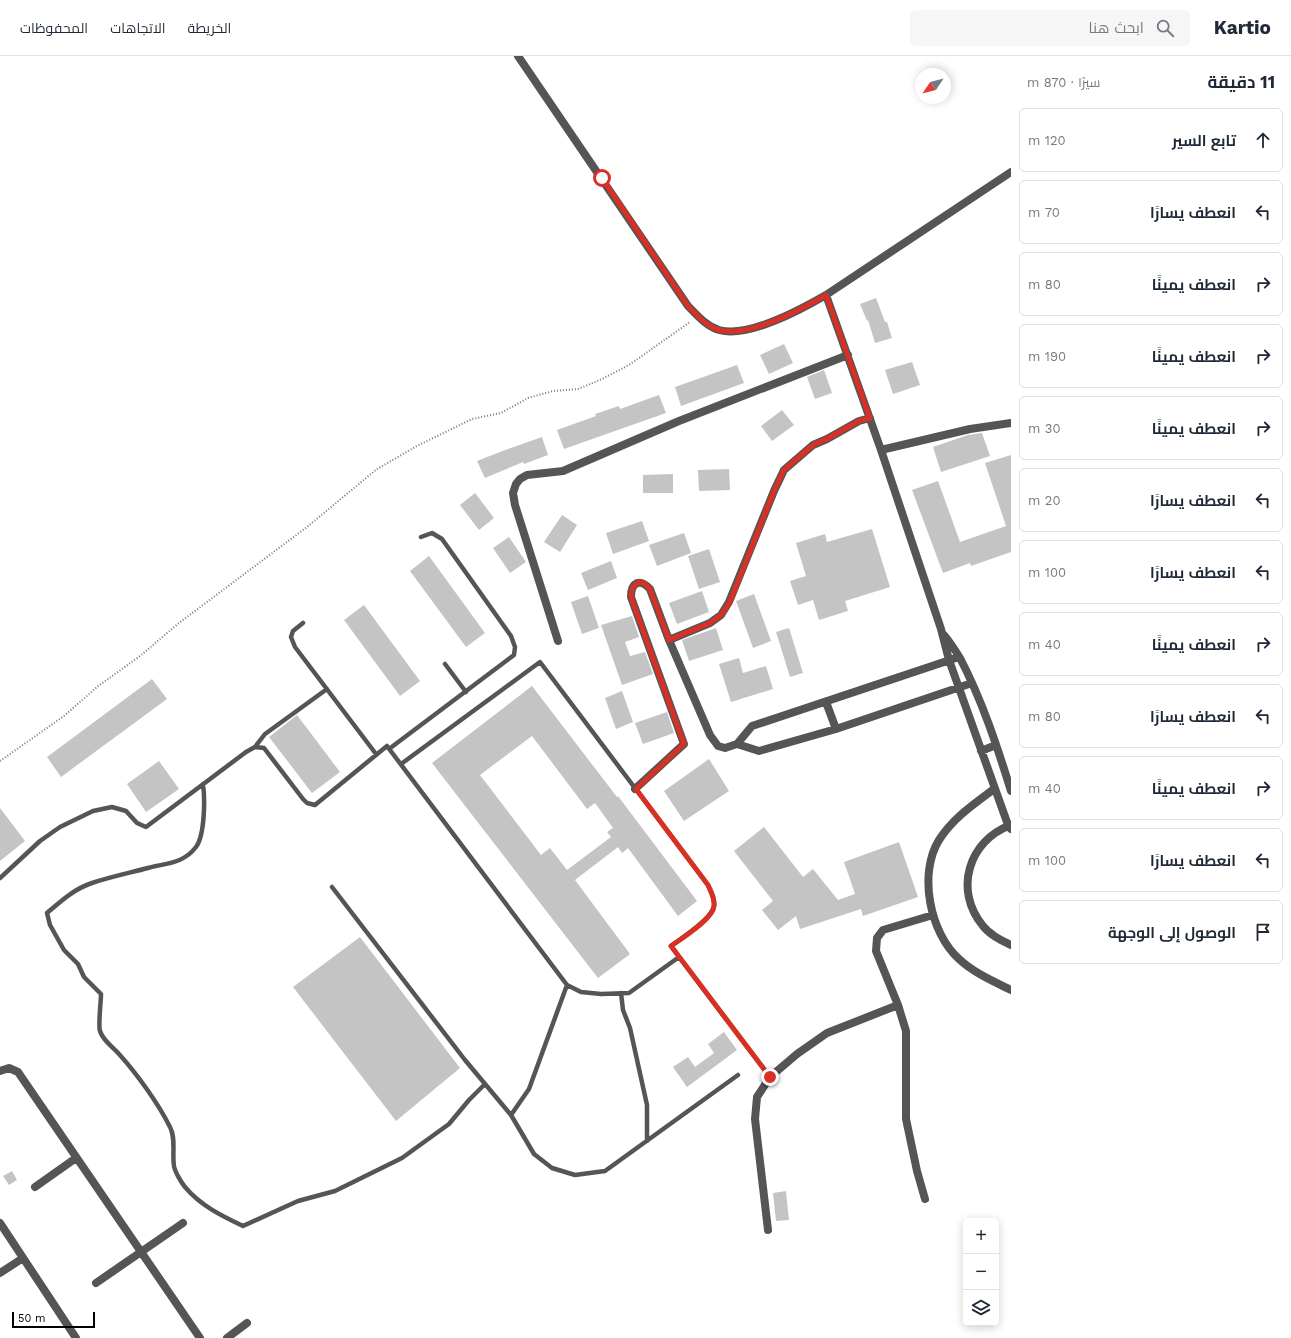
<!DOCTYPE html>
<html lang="ar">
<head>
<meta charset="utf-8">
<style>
  body { margin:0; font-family:"Work Sans",Cairo,sans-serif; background:#f6f6f7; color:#1f2937; direction:rtl }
  .controls { position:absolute; right:12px; bottom:12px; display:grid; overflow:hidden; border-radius:6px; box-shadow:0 2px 10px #0003 }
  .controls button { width:36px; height:36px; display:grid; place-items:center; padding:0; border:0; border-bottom:1px solid #e0e1e3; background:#fff; color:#1f2937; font:20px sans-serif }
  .compass { position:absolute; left:915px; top:12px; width:36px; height:36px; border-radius:50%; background:#fff; box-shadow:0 2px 10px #0003; rotate:235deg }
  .scale { position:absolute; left:12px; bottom:10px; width:83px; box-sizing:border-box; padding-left:4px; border:2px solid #000; border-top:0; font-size:11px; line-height:14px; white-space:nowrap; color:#000; -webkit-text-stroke:3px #fff; paint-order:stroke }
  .stop { position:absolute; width:12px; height:12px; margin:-9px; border:3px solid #d93025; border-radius:50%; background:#fff }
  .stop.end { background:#d93025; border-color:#fff; box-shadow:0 1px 4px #0008 }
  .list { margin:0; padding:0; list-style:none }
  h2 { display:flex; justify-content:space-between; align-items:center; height:52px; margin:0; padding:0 16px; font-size:17px }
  h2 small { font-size:13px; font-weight:400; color:#747a83 }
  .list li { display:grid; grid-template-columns:26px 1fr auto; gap:12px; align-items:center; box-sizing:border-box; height:64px; margin:0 8px 8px; padding:0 8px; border:1px solid #e0e1e3; border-radius:6px }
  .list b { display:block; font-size:15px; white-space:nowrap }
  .list em { font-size:13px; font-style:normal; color:#747a83 }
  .icon { flex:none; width:22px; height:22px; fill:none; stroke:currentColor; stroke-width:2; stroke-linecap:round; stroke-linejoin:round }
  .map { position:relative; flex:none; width:1011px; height:1282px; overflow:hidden; direction:ltr }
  header { display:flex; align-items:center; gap:24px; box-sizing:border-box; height:56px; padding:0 20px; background:#fff; border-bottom:1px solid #e0e1e3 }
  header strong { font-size:19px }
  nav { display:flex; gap:22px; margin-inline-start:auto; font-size:14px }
  .search { width:280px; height:36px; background:#f6f6f7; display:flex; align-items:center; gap:10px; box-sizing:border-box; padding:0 14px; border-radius:6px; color:#747a83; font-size:15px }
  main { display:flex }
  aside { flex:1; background:#fff }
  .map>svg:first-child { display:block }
</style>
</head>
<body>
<header>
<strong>Kartio</strong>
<div class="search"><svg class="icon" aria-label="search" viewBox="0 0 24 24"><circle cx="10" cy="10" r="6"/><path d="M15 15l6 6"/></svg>ابحث هنا</div>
<nav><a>الخريطة</a><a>الاتجاهات</a><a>المحفوظات</a></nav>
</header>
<main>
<aside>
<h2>11 دقيقة<small>سيرًا · 870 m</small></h2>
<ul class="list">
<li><svg class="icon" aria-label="ahead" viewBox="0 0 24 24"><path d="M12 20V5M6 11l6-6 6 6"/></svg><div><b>تابع السير</b></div><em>120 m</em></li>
<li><svg class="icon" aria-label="left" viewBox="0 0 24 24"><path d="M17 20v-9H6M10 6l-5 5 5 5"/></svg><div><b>انعطف يسارًا</b></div><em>70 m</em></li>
<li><svg class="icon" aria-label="right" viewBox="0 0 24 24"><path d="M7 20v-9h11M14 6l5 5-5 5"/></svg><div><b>انعطف يمينًا</b></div><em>80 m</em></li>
<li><svg class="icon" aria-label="right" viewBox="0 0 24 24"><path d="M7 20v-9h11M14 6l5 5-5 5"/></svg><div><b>انعطف يمينًا</b></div><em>190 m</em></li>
<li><svg class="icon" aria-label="right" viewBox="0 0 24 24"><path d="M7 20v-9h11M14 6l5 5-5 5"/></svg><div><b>انعطف يمينًا</b></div><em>30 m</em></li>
<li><svg class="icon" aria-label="left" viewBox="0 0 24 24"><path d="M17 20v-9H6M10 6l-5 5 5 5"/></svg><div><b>انعطف يسارًا</b></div><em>20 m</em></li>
<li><svg class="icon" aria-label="left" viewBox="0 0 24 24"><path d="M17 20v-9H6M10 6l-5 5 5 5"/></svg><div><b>انعطف يسارًا</b></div><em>100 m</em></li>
<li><svg class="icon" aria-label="right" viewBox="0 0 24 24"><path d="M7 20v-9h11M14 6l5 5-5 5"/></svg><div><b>انعطف يمينًا</b></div><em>40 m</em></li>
<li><svg class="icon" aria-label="left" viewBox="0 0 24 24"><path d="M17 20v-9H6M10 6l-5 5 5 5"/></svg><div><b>انعطف يسارًا</b></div><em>80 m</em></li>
<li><svg class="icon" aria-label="right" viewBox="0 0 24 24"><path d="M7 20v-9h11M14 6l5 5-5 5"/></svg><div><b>انعطف يمينًا</b></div><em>40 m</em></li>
<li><svg class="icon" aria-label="left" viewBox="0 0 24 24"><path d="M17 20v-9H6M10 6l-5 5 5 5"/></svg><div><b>انعطف يسارًا</b></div><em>100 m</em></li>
<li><svg class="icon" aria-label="arrive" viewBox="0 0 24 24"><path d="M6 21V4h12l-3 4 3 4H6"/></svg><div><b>الوصول إلى الوجهة</b></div></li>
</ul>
</aside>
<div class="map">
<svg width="1011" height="1282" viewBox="0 0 1011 1282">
  <rect width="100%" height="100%" fill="#fff"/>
  <path fill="#c4c4c4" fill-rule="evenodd" d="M876,242L885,266H887L892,282L875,287L868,264L867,265L860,248Z
    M784,288L793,307L769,318L760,299Z
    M912,306L920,329L893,338L885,314Z
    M737,309L744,327L681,350L675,331Z
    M824,314L832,337L815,343L807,321Z
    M659,339L666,357L564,393L557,374L596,360L595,358L619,350L620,353Z
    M782,354L794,369L772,385L761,370Z
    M982,377L990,400L941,416L933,391L968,379Z
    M542,381L548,399L524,408L523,406L485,422L477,405L505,394Z
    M1011,399V496L971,510L970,507L943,517L912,434L938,425L960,486L1006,470L985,407Z
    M729,413L730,434L699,435L698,414Z
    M673,418V437H643V419Z
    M475,437L494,462L479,474L460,449Z
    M562,459L577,469L560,496L544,486Z
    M642,465L649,485L613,498L606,477Z
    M872,473L890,531L845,545L848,555L819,564L813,544L798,549L790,525L806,520L796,487L825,478L827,486Z
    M684,477L691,497L657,510L649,489Z
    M509,481L526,506L510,517L493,492Z
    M709,493L720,526L699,533L688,500Z
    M429,500L485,577L466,591L410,515Z
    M611,505L617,522L588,534L581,517Z
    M702,535L709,556L677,568L669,547Z
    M754,538L771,585L753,592L736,545Z
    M588,540L599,572L582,578L571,546Z
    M364,549L420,625L400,640L344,564Z
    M632,560L639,581L625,586L630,600L645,596L653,618L622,629L601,569Z
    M716,572L723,594L689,605L682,584Z
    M789,572L803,617L790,621L776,576Z
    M739,602L743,617L766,610L773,633L731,646L719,608Z
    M152,623L167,643L61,721L47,701Z
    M532,630L617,741L618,740L697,845L678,860L628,792L622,797L618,791L575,824L630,898L598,922L432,707ZM532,680L587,753L595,747L613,772L607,776L611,781L567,814L550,792L541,799L480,719Z
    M622,635L633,666L616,673L605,642Z
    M667,656L674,677L643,688L635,667Z
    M297,659L340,716L312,737L269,681Z
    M709,703L729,735L684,765L664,735Z
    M159,705L179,733L146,756L127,728Z
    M0,752L25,785L0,805Z
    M764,771L803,821L813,813L838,844L855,838L844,806L899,786L918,841L863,860L861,853L800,873L796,860L778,874L762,854L773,845L734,795Z
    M360,881L460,1012L396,1065L293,931Z
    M724,976L737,994L687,1031L673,1011L688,1001L695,1011L714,997L708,988Z
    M12,1115L17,1124L9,1129L3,1120Z
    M786,1135L789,1164L776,1165L773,1137Z"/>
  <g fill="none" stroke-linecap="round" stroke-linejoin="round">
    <path stroke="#777" stroke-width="2" stroke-dasharray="1 2" stroke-linecap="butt" d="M0,705L64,660L97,631L140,600L179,567L307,471L377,413L417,390L472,363L501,357L528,342L553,335L578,333L600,324L629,309L690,266"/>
    <path stroke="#555" stroke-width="4.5" d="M303,567L293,575L291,581L295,591L376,698
      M445,608L466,636
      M255,691L265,678L327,633
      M389,693L514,599L515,591L511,580L442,483L432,477L421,481
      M401,708L540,606L708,829C711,836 715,842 714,850C713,862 682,882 671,890L679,901
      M203,728C205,742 205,779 196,791C183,808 166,807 148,812C129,817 110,821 92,827C74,833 61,845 47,857L50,869L64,894L78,908L84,921L101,938C101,946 98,969 100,975C103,985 113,991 119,998C137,1018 158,1047 170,1071C176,1082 172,1098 174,1110C175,1116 181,1126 185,1131C201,1150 222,1160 243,1170L298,1145L335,1135L402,1102L449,1068L469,1044L485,1028
      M0,822L40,785L60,771L93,755L112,751L126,755L137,767L146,771L246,696L255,691L264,692L303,743L307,747L315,749L387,690L567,929L581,936L601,938L629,937L679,901L770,1021
      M332,831L465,1004L511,1059
      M567,929L529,1033L511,1059L534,1098L552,1112L575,1119L605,1115L738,1019
      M621,937L623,954L630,972L647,1049V1085"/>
    <path stroke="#555" stroke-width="8" d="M518,0L688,250C697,259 706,270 719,274C749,282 800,254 826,239L1011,116
      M826,239L881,394L941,573L949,604L1008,769L1011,773
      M870,362L859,365L827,383L813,389L784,414L774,435L729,546L721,559L710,567L669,584L710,679L718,690L725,692L737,688L752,670L959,601
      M881,394L970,373L1011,367
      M944,579C950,586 955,594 960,602C982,644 997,690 1011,735
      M558,585L515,449L513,437L516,428L520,423L527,419L563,415L679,365L848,299
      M826,646L836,673
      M737,688L759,695L836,673L972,627
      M981,695L996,689
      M635,733L684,688L631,541C631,526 640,522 650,533L669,584
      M994,733C974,748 953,762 939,784C918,818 930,877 959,903C974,917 993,925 1011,934
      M0,1015L9,1012L18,1016L200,1282
      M35,1131L76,1102
      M925,1143L917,1115L906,1063V975L898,949L876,895L877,882L883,874L933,859
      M0,1167L76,1282
      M768,1174L755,1063L757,1041L770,1021L797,998L827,977L898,949
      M0,1217L23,1202
      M96,1227L183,1167
      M227,1282L247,1267"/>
    <path stroke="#555" stroke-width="8" d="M1011,769C969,784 953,834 983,870C990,879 1001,884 1011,889"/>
  </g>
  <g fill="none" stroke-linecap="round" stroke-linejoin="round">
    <path stroke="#d93025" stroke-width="5" d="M602,122L688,250C697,259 706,270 719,274C749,282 800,254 826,239L870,362L859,365L827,383L813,389L784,414L774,435L730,546L721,559L710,567L669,584L650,533L645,528L641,526C633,528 631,533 631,541L684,688L636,733L708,829C711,836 715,842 714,850C713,863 682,882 671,890L770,1021"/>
  </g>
</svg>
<div class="controls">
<button>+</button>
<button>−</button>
<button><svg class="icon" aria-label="layers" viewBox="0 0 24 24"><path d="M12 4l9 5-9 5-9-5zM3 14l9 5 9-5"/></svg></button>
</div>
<svg class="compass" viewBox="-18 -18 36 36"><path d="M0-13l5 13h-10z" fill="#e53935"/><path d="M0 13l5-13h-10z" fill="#747a83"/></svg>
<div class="scale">50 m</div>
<div class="stop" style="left:602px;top:122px"></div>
<div class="stop end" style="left:770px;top:1021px"></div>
</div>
</main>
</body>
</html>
